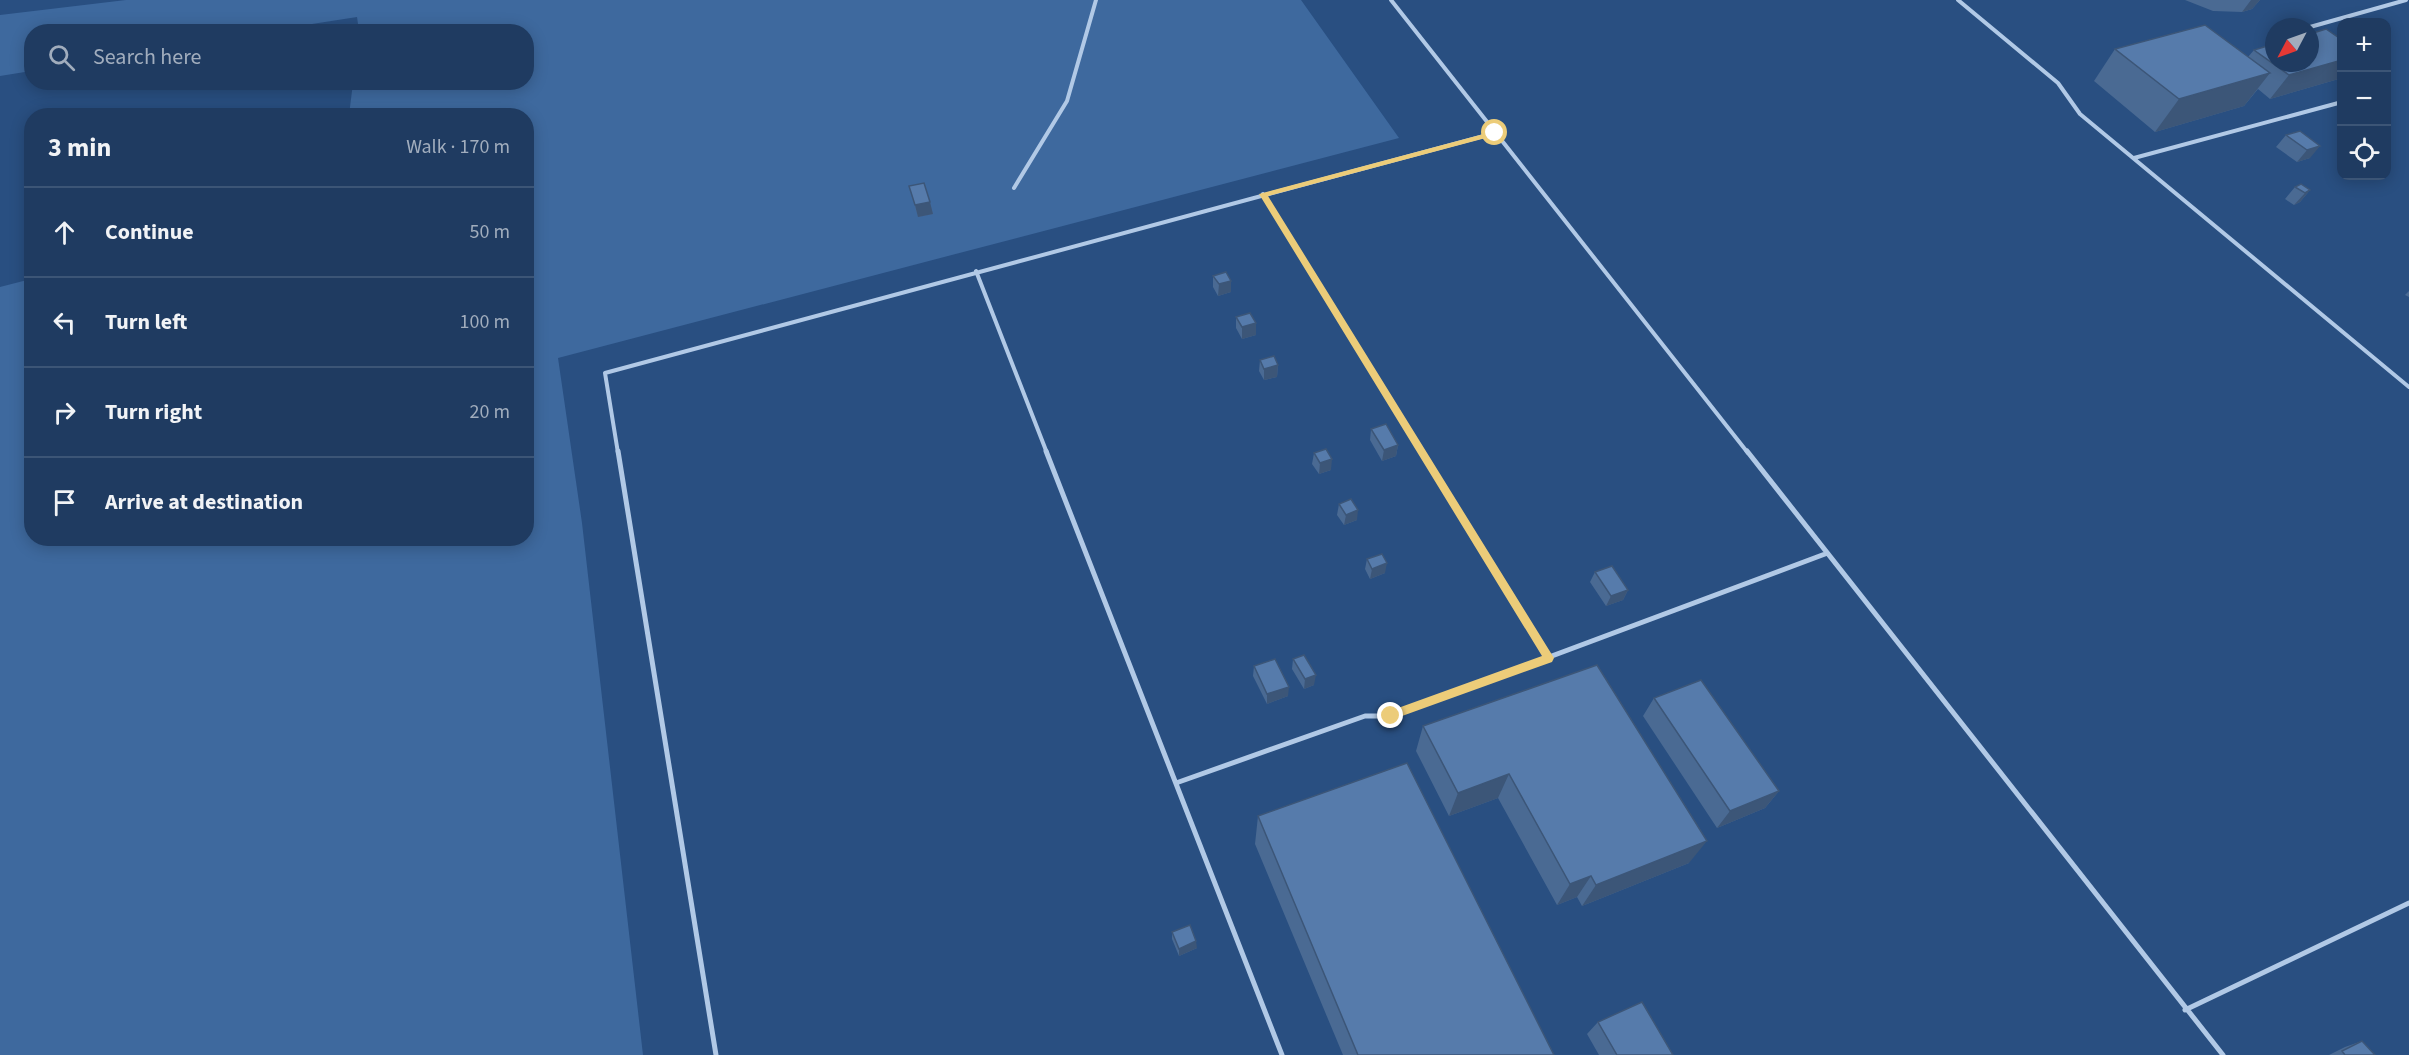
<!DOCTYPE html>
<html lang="en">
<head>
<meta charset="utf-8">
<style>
  body { margin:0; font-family:"Source Sans 3",sans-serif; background:#274267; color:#f1f3f6 }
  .controls { position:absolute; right:18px; top:18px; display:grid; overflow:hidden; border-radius:12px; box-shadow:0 3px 15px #0003 }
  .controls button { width:54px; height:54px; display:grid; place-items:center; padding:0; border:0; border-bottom:2px solid #3c5576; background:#1f3b61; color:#f1f3f6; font:30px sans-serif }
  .compass { position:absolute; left:2265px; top:18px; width:54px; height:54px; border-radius:50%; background:#1f3b61; box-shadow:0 3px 15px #0003; rotate:229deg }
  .stop { position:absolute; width:18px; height:18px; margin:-14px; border:4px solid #eccc79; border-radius:50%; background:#fff }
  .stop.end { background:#eccc79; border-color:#fff; box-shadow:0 2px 6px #0008 }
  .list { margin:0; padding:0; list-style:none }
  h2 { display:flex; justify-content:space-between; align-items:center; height:78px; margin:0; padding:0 24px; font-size:26px }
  h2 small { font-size:20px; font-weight:400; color:#a1adbd }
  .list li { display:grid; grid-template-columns:39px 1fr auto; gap:18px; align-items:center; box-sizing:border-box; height:90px; padding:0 24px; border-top:2px solid #3c5576 }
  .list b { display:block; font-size:22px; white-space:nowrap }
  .list em { font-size:20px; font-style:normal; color:#a1adbd }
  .icon { flex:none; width:33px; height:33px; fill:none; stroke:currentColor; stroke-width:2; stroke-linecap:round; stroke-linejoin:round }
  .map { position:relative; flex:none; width:2409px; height:1055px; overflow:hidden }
  .search { position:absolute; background:#1f3b61; box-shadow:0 3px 15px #0003; left:24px; top:24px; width:510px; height:66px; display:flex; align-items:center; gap:15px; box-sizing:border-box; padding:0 21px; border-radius:24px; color:#a1adbd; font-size:22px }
  .panel { position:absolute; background:#1f3b61; box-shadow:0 3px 15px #0003; left:24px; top:108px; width:510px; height:438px; border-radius:24px }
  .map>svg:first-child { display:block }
</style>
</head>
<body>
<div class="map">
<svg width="2409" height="1055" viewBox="0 0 2409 1055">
  <rect width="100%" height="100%" fill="#294f81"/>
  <path fill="#3e699e" d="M126,0H1301L1399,138L558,358L582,523L643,1055H0V287L31,279L32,538H526V116L349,115L353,83L526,82V32L359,31L357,17L267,31L32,32L31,71L0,76V15Z"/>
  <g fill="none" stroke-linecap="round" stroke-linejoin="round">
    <path stroke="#b1c9e6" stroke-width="4" d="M1391,0L1748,453
      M1958,0L2058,83L2080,114L2409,387
      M2310,27L2406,0
      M2134,158L2342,102
      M1014,188L1067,101L1096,0
      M1263,194L1423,453
      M976,271L1047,453
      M618,453L605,373L1495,133"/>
    <path stroke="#b1c9e6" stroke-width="5" d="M618,451L716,1055
      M1046,451L1282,1055
      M1422,451L1549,658
      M1747,451L2223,1055
      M1176,783L1365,716H1391L1825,554
      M2185,1010L2409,903"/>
  </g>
  <path fill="#4a6a93" d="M2185,0H2260L2252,9L2242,12L2213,11Z
    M2342,40V78L2270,99L2258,89L2244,106L2155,132L2094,81L2115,49L2248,57L2254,50Z
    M2300,131L2310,158L2297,162L2276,147L2286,135Z
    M909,186L930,202L933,214L918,217Z
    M2295,187L2310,190L2300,202L2294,205L2285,199Z
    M1213,276L1231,281V292L1218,296L1213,287Z
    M2409,291V297L2405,295Z
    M1236,317L1256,323V335L1242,339L1236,328Z
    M1260,360L1278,365L1277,377L1264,380L1259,371Z
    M1371,429L1398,445L1396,456L1382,461L1370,440Z
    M1314,453L1331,470L1319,474L1312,464Z
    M1339,504L1357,520L1344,525L1337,515Z
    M1367,559L1385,573L1370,579L1365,569Z
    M1595,572L1628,590L1623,600L1606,606L1590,582Z
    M1293,659L1314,685L1304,689L1292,669Z
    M1254,666L1288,696L1267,704L1253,676Z
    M1654,698L1779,791L1765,808L1717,828L1643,716Z
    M1423,726L1689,863L1582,906L1577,897L1557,905L1498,798L1449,816L1416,751Z
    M1258,816L1554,1055H1343L1255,844Z
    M1172,932L1197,948L1179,956L1172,939Z
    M1598,1022L1673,1055H1599L1587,1034Z
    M2362,1041L2375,1055H2329L2345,1047Z"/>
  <path fill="#3c5678" d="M2251,0H2260L2252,9L2242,12Z
    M2342,60V78L2270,99L2289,75Z
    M2270,73L2244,106L2155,132L2179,99Z
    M2320,146L2310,158L2297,162L2307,150Z
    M2310,190L2300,202L2294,205L2305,193Z
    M930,202L933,214L918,217L915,205Z
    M1231,281V292L1218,296L1219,284Z
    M1256,323V335L1242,339V327Z
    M1278,365L1277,377L1264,380V369Z
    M1398,445L1396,456L1382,461L1384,450Z
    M1332,459L1331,470L1319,474L1320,463Z
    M1358,510L1357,520L1344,525L1346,515Z
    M1387,563L1385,573L1370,579L1372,569Z
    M1628,590L1623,600L1606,606L1611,596Z
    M1316,675L1314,685L1304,689L1305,679Z
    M1289,687L1288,696L1267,704V694Z
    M1509,774L1498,798L1449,816L1458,793Z
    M1779,791L1765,808L1717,828L1730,811Z
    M1707,841L1689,863L1582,906L1596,885Z
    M1591,876L1577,897L1557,905L1570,884Z
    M1196,941L1197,948L1179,956V949Z"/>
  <path fill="#567bab" stroke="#3c5678" stroke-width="1.5" d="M2205,25L2270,73L2179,99L2115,49Z
    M2326,29L2342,40V60L2289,75L2254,50L2274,44V63H2310V34Z
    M2300,131L2320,146L2307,150L2286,135Z
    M924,183L930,202L915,205L909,186Z
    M2301,184L2310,190L2305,193L2295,187Z
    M1226,272L1231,281L1219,284L1213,276Z
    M1250,313L1256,323L1242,327L1236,317Z
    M1274,356L1278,365L1264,369L1260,360Z
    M1386,424L1398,445L1384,450L1371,429Z
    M1326,449L1332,459L1320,463L1314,453Z
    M1351,499L1358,510L1346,515L1339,504Z
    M1382,554L1387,563L1372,569L1367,559Z
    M1612,566L1628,590L1611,596L1595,572Z
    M1304,655L1316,675L1305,679L1293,659Z
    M1275,659L1289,687L1267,694L1254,666Z
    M1597,665L1707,841L1596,885L1591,876L1570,884L1509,774L1458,793L1423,726Z
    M1701,680L1779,791L1730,811L1654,698Z
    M1407,763L1554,1055H1358L1258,816Z
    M1190,925L1196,941L1179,949L1172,932Z
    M1642,1002L1673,1055H1617L1598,1022Z
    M2362,1041L2375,1055H2345L2342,1051Z"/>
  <path fill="#eccc79" d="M1495,131L1497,135L1268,196L1554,658L1552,662L1391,720L1385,716L1387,712L1542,656L1259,194Z"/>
</svg>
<div class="controls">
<button>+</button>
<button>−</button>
<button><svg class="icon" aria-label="locate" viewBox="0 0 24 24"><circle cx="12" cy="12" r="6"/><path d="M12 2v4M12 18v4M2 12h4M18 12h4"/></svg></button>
</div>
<svg class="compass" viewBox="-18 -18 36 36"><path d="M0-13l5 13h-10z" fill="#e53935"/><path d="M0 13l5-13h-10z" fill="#a1adbd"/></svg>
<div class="stop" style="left:1495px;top:133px"></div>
<div class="stop end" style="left:1391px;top:716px"></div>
<div class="search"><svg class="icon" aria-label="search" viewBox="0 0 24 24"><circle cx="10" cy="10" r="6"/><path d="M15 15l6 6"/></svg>Search here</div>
<section class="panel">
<h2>3 min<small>Walk · 170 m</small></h2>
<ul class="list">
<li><svg class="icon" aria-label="ahead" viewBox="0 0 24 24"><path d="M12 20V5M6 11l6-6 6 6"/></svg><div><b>Continue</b></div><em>50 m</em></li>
<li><svg class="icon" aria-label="left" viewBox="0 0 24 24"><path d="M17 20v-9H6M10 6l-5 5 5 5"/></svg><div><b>Turn left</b></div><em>100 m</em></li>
<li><svg class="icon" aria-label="right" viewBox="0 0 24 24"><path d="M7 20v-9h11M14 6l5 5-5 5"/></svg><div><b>Turn right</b></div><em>20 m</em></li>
<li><svg class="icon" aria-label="arrive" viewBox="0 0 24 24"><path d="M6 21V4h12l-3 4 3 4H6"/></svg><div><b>Arrive at destination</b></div></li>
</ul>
</section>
</div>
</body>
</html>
